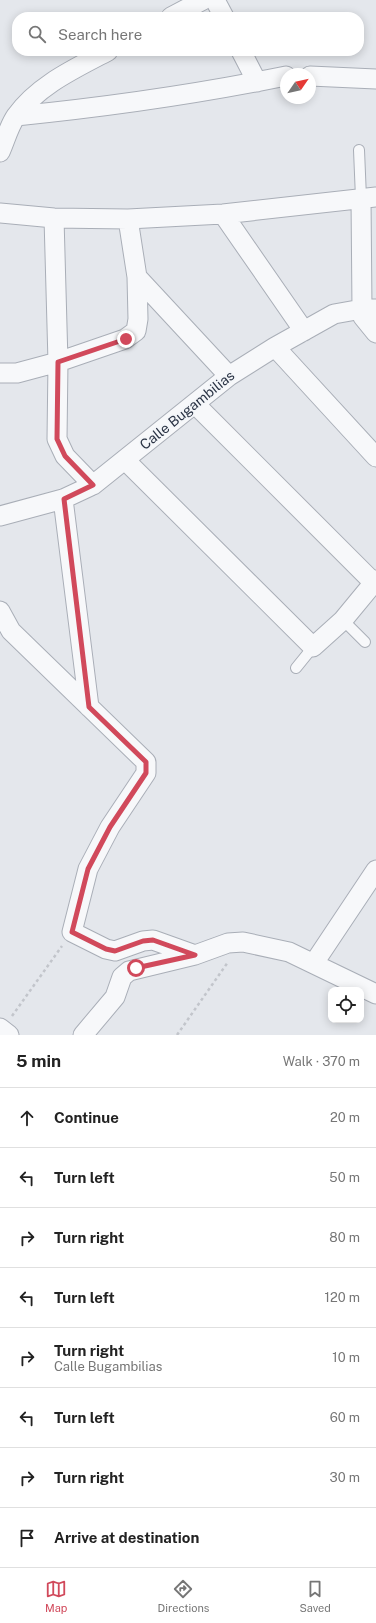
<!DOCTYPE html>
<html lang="en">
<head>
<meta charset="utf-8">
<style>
  body { margin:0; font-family:"Public Sans",sans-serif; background:#f6f6f6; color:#222 }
  .controls { position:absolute; right:12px; bottom:12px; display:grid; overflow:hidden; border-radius:8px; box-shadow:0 2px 10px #0003 }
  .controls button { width:36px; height:36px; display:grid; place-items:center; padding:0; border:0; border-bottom:1px solid #e0e0e0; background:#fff; color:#222; font:20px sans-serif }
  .compass { position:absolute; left:280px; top:68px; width:36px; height:36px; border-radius:50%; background:#fff; box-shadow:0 2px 10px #0003; rotate:56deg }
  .stop { position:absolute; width:12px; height:12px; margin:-9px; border:3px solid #d1495b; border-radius:50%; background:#fff }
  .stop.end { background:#d1495b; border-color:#fff; box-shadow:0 1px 4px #0008 }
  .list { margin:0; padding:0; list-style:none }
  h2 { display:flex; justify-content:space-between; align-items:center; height:52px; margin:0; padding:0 16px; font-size:17px }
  h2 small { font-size:13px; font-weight:400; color:#767676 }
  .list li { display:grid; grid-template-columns:26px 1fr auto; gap:12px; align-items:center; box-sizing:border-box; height:60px; padding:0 16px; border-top:1px solid #e0e0e0 }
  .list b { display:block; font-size:15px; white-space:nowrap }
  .list p { margin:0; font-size:13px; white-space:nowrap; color:#767676 }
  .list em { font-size:13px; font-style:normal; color:#767676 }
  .icon { flex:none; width:22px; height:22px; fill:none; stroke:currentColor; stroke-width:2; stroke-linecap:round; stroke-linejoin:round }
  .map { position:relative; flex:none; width:376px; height:1035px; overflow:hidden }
  .search { position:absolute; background:#fff; box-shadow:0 2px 10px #0003; left:12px; right:12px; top:12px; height:44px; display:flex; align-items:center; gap:10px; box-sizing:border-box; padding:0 14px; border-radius:16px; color:#767676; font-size:15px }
  .sheet { height:532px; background:#fff }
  nav { display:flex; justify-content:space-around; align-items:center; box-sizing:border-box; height:56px; border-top:1px solid #e0e0e0; background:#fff; font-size:11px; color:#767676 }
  nav a { display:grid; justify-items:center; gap:2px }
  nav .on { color:#d1495b }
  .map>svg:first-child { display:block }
</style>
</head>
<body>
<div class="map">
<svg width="376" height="1035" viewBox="0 0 376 1035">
  <rect width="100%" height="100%" fill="#e4e7ec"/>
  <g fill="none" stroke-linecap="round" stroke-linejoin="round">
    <g stroke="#a9aeb7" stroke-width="12">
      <path id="service" d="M359,150L361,198
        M343,620L365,642
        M296,668L313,647"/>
    </g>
    <g stroke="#a9aeb7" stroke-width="21">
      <path id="minor" d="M215,0L224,17
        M171,17L203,0
        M241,51L257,82
        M310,76L376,79
        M16,116C106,107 197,94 286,76
        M0,152C5,141 9,126 16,116C38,85 76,68 108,51
        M361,198L362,309L363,317L376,333
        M0,213L54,218L128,219L223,214L376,197
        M223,214L304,331
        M54,218L58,362L57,439L65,456L93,485
        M128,219L137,277L229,376
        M275,347L376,457
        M0,373H17L58,362L125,339L136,331L138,319L137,277
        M195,404L376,585
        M125,460L313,647L343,620L376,580
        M63,499L89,707
        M0,516L63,499L93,485L229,376L275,347L334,314L362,309H376
        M0,611L11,631L146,762V773L110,827L88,869L72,932L106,949L115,951L143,941L153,940L195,955
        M314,963L376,870
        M0,1028L9,1035
        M83,1035L115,997L122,977L129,971L195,955L228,943L243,942L289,952L376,994"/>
    </g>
    <path stroke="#c2c5cb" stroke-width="2.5" stroke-dasharray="3 3" stroke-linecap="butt" d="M12,1016L62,946
      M177,1035L228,962"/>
    <use href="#service" stroke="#f7f8fa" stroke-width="10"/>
    <use href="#minor" stroke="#f7f8fa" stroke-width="19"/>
  </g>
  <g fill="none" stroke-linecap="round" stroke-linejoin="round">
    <path stroke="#d1495b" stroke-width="5" d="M126,339L58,362L57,439L65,456L93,485L64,499L89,707L146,762V773L110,827L88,869L72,932L106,949L115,951L143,941L153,940L195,955L136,968"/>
  </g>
  <g text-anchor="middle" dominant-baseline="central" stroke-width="3.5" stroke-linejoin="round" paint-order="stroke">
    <g font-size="14" fill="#2b3445" stroke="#f4f6f9">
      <text transform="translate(187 410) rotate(-39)">Calle Bugambilias</text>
    </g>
  </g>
</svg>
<div class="controls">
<button><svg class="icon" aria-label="locate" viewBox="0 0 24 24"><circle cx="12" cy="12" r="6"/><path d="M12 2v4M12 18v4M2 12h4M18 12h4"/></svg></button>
</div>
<svg class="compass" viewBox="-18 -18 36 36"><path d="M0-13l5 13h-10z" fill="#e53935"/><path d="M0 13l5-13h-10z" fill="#767676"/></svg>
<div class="stop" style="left:136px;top:968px"></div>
<div class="stop end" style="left:126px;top:339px"></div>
<div class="search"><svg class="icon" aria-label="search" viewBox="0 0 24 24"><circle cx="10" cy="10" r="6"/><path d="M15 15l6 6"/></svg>Search here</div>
</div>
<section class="sheet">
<h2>5 min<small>Walk · 370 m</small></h2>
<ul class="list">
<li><svg class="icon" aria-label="ahead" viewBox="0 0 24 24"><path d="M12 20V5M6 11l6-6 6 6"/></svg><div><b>Continue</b></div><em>20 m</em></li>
<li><svg class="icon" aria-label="left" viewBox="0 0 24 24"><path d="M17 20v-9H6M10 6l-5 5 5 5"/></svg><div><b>Turn left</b></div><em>50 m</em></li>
<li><svg class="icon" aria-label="right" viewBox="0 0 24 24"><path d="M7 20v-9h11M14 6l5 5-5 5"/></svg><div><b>Turn right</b></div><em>80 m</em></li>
<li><svg class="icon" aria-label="left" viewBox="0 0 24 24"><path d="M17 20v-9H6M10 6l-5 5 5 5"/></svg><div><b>Turn left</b></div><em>120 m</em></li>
<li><svg class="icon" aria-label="right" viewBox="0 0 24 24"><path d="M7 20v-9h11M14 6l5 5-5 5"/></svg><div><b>Turn right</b><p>Calle Bugambilias</p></div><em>10 m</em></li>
<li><svg class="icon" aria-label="left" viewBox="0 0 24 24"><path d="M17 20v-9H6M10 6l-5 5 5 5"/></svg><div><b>Turn left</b></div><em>60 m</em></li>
<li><svg class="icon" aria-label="right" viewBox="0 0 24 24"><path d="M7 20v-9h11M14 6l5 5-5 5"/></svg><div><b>Turn right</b></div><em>30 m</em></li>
<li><svg class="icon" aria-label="arrive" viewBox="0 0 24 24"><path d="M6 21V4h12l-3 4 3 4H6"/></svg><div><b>Arrive at destination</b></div></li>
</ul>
</section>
<nav>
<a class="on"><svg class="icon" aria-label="map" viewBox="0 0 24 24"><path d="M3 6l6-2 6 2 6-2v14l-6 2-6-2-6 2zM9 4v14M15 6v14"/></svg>Map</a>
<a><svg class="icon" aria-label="directions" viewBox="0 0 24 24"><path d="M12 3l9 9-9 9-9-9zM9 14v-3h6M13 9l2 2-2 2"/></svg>Directions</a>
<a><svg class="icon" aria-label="saved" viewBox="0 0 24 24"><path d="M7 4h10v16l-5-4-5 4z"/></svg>Saved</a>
</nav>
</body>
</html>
